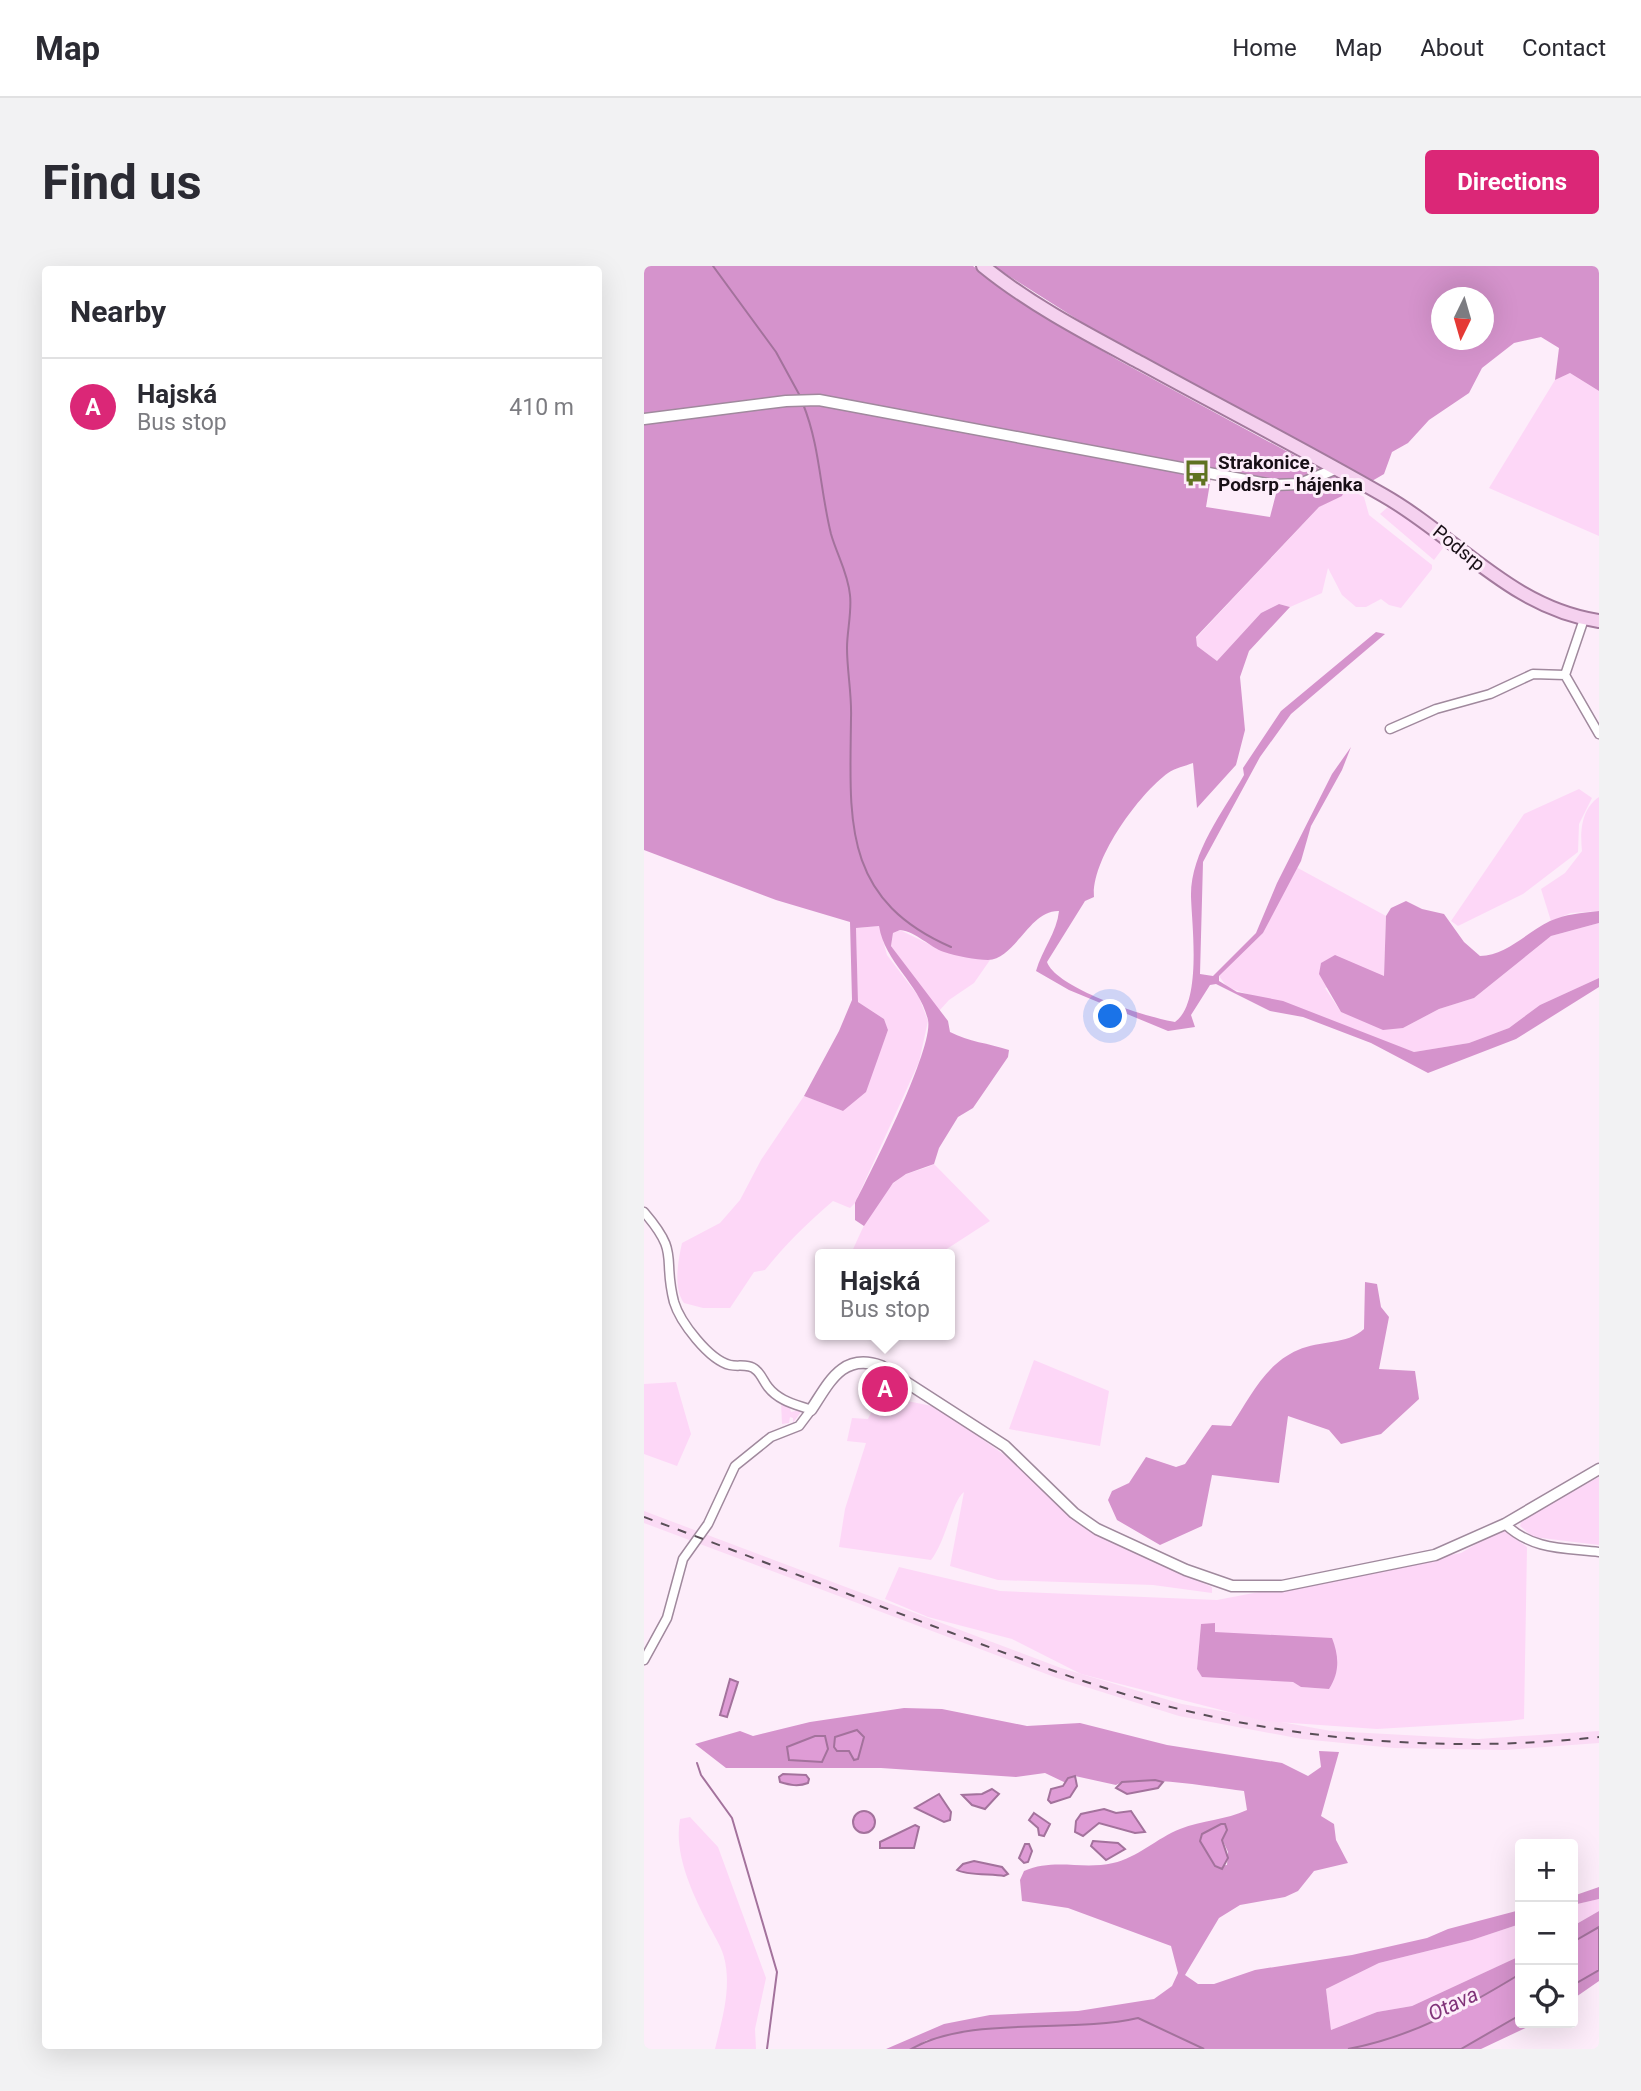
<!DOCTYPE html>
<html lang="en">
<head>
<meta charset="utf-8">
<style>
  body { margin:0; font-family:Roboto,sans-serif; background:#f2f2f3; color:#2b2b33 }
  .controls { position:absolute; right:21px; bottom:21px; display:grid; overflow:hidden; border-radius:7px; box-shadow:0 7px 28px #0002 }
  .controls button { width:63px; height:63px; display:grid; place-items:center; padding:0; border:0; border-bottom:2px solid #e1e1e2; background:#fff; color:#2b2b33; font:35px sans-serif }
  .compass { position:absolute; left:787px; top:21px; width:63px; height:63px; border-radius:50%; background:#fff; box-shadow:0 7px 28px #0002; rotate:185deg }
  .you { position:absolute; left:467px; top:751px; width:24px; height:24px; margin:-18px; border:5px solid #fff; border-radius:50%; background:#1a73e8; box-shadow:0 0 0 10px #1a73e833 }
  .badge { display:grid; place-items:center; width:46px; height:46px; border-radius:50%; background:#db2777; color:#fff; font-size:23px; font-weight:700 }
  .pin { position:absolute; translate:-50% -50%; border:4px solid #fff; box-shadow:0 2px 7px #0006 }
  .popup { position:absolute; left:171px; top:983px; width:140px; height:91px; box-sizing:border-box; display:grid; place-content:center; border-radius:7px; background:#fff; filter:drop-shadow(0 2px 5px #0005); font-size:23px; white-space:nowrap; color:#7c7c81 }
  .popup b { font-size:26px; color:#2b2b33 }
  .popup::after { content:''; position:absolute; left:50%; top:100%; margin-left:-14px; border:14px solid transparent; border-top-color:#fff }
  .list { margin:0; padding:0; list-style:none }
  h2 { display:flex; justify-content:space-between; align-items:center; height:91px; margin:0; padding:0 28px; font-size:30px }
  h2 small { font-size:23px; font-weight:400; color:#7c7c81 }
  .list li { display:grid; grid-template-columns:46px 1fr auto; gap:21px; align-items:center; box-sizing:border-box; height:98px; padding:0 28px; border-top:2px solid #e1e1e2 }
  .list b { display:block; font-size:26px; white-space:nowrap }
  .list p { margin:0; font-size:23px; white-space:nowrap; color:#7c7c81 }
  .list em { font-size:23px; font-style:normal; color:#7c7c81 }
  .icon { flex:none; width:38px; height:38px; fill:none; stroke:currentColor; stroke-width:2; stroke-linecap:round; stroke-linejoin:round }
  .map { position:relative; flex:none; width:955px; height:1783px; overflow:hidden; border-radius:7px }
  header { display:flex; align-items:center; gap:42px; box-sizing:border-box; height:98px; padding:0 35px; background:#fff; border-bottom:2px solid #e1e1e2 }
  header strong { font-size:33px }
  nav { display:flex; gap:38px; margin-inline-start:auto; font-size:24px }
  .intro { display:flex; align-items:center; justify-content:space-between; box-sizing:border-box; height:168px; padding:0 42px }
  h1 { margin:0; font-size:49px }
  .button { padding:18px 32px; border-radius:7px; background:#db2777; color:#fff; font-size:24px; font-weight:700 }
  main { display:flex; gap:42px; padding:0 42px }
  aside { flex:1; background:#fff; border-radius:7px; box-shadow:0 7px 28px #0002 }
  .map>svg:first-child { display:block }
</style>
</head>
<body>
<header>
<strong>Map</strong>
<nav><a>Home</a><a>Map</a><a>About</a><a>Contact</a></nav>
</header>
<div class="intro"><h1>Find us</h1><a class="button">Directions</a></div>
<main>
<aside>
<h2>Nearby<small></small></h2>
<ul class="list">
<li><span class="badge">A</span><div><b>Hajská</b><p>Bus stop</p></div><em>410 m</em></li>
</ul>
</aside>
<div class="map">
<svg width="955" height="1783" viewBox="0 0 955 1783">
  <rect width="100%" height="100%" fill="#fdedfa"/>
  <path fill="#fbdbf5" d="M0,1245L417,1402L538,1438L687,1465L834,1473L955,1465V1477L860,1484L750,1482L658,1473L535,1450L413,1412L0,1257Z"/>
  <path fill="#fdd7f7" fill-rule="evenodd" d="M926,107L955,125V270L845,222L911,114Z
    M705,223L720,231L725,249L788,299V303L757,342L745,339L737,333L722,341H712L698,329L684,302L678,327L646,341L635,338L617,347L573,395L553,380L552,372L675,241Z
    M746,239L802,278L790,294L736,248Z
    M935,523L948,532L935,558L934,586L879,628L814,660L807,655L880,548Z
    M955,531V645L927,647L907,655L897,623L921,607L938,585C936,566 937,543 955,531Z
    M652,601L742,650L740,710L681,722L697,746L759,762L795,743L830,732L907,670L955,657V712L896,739L865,762L825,777L770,786L583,721L575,710L619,667Z
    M235,660L243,689L275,731L284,755L275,796L211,937L206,942L189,935C163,957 142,978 121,1004L110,1006L86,1042H59L40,1037C29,1022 34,995 38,977L76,957L96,934L117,894L160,830L199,845L238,780L244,764L240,753L214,736L212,662Z
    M256,664L301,686L346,694L330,717L305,734L295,745L247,680L249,667Z
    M290,898L346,955L295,988H207C219,962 233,926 259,910C269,904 280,904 290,898Z
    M390,1094L465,1125L456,1180L365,1163Z
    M32,1116L47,1168L33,1200L0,1188V1118Z
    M243,1131L288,1140L301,1147L372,1197L436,1258L454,1269L568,1321V1327L509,1319L354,1314L306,1300L320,1226C308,1235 302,1275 287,1294L195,1281L201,1243L222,1177L203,1175L208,1152L224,1153L232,1137Z
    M137,1136L145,1139L147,1146L159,1143L149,1157V1152L146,1151L145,1157L138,1158Z
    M955,1211V1279L889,1271L876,1260L878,1253Z
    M854,1265H861L883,1281L880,1453L865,1455L733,1463L620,1455L437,1408L368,1373L284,1351L241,1333L255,1301L356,1325L573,1334L817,1287ZM557,1358L571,1366L685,1423L657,1421L649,1416L553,1403Z
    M46,1551L74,1581L122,1712L111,1763L112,1783H71C78,1753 88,1722 80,1691C76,1677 67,1665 61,1652C46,1622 30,1586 36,1553Z
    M955,1633V1645L929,1660V1639Z
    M876,1658V1690L768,1740L733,1746L687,1764L682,1723L735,1697L828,1674Z"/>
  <path fill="#d593cc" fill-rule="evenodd" d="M0,0H329L408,55L474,94L703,218L698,230L675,241L552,371L553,380L573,395L617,347L635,338L646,341L605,385L596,411L601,464L592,499L553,542L549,497C541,500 531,502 524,507C494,529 447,594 450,631L441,635L403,696C413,723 502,751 531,756C558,737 548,661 547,631C546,587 579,546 600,509L599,502L637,445L732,366L741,368L647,448L616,491L559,596L556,708L569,710L612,667L633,617L688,508L707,481L698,504L667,560L657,595L619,667L575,710V715L593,726L639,735L770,786L825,777L865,762L896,739L955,712V721L872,773L784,807L727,777L659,751L626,745L572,718L566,719L547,749L551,761L524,765L425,724L392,705C398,684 413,666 415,645C385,644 372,693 344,694C332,694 312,690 300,686C285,681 273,666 256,664L249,667L247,680L304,755L306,766C325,776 344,777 365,784L364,791L329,842L314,851L295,882L290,898L262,908L249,917L220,960L211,954V937C227,906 290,782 284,754C276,718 241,697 235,660L212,662L214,736L240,753L244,764L222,826L199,845L160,830L195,765L208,734L206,656L132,634L0,584ZM567,211L633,224L626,251L562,241Z
    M349,0H955V125L926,107L911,114L915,82L897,71L870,77L838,102L825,127L785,154L764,177L748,186L740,208L728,215L480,83ZM797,32H839V74H797Z
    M762,635L778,643L800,648L820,676L836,690C862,690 883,666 906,655C922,648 937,647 955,645V657L907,670L830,732L795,743L759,762L739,764L697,746L675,708L677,697L691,689L740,710L742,650L747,642Z
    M721,1016L733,1018L737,1041L745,1051L735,1103L771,1105L775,1133L737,1168L697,1178L685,1164L644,1150L635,1217L568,1209L558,1260L516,1279L473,1254L464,1234L468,1225L485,1217L502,1191L532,1201L541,1198L568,1159L587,1160C606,1132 621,1098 654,1084C676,1074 703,1079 720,1063Z
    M571,1357V1366L688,1372C695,1390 696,1406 685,1423L657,1421L649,1416L558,1411L553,1403L557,1358Z
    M260,1442L298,1443L383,1460L436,1457L523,1479L638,1497L664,1510L677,1501L675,1485L695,1486L677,1550L690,1558L692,1574L704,1597L670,1605L654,1625L641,1631L596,1639L575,1652L541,1709L554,1718H570L611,1704L708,1689L783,1672L804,1663L876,1644V1658L828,1674L735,1697L682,1723L687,1764L733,1746L768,1740L876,1690V1708L814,1746L738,1776L704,1783H560L494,1752L463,1759L346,1763L283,1774L267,1783H242L300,1758L346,1749L434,1745L510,1733L528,1720L534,1707L527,1680L424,1642L378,1635L376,1614L380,1605C410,1592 438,1604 469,1597C493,1592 513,1572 536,1563C558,1554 582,1554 603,1544L600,1525C576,1522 488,1507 472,1519L431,1510L424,1512L422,1517L401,1507L372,1511L237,1502H82L51,1478L96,1465L109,1470L166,1456ZM573,1562L584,1586L583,1599L571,1600L557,1577L562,1566Z
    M955,1621V1633L929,1639V1630Z
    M955,1645V1661L929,1676V1660Z
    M955,1704V1715L929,1733V1719Z
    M876,1749V1757H892L837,1783H817Z"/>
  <path fill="#df9cd6" stroke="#a3729c" stroke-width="2" d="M86,1413L94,1416L83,1451L76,1449Z
    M213,1464L220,1471L214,1493L210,1494L205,1485H193L190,1481L191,1471Z
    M171,1470H181L184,1483L178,1496L145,1494L143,1481Z
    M139,1508L162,1509L165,1513L164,1517C154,1521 146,1519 136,1516L135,1511Z
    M431,1510L433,1520L426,1531L407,1537L404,1534L407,1523L419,1520L424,1512Z
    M511,1514L519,1516L514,1522L483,1528L472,1522L478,1516Z
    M348,1523L355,1528L341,1543L328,1539L318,1529L338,1528Z
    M295,1528L307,1546L306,1554L300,1556L271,1542Z
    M460,1543L472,1547L487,1545L501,1566L491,1567L455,1557L439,1570L431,1566L432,1555L437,1548Z
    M209 1556a11 11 0 1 1 22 0a11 11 0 1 1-22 0Z
    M390,1547L406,1558L400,1570L395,1569L394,1562L385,1554Z
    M577,1558H581L583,1564L578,1574L584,1592L578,1603L571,1600L556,1575L558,1568Z
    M271,1559L275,1561L270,1582H236V1576Z
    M449,1575L474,1577L481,1583L462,1594L447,1580Z
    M381,1578H385L388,1585L384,1596L380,1597L375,1592Z
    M330,1595L358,1601L364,1608L360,1610C348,1608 321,1609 313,1604L319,1598Z
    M955,1661V1704L929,1719V1676Z
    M876,1708V1749L817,1783H704C768,1771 822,1741 876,1708Z
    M494,1752L560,1783H267C326,1749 425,1768 494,1752Z"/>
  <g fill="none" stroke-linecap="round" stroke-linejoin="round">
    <path stroke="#a3729c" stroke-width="2" d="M69,0L132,86L156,130
      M159,138C176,180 176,224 187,268C193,289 204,307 206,329C208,346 203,365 203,382C203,405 208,429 207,452C206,553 197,633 307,681
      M53,1497L57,1509L88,1552L133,1706L123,1783"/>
    <g stroke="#a0899d" stroke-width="11">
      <path id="minor" d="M921,409L955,468
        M746,463L792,443L846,428L889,408L921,409L940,353
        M0,946C37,989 18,990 30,1036C36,1056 65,1094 86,1099C94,1101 105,1097 112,1104C117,1108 120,1116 124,1121C135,1135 151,1138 167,1144L155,1160L127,1171L91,1200L64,1258L39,1293L23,1352L0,1394
        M861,1258C888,1284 920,1282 955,1286"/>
    </g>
    <g stroke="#a0899d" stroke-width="13">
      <path id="tertiary" d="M0,153L142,135L175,134L629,219L656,218L691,203
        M167,1144C185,1117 198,1086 237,1100L361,1180L430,1247L453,1263L542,1304L588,1320H638L791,1289L861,1258L955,1203"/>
    </g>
    <g stroke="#a37a9d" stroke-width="16">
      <path id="primary" d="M339,0C387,39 443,68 497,97C577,141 659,183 739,229C813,271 867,342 955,355"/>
    </g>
    <use href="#minor" stroke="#fff" stroke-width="8"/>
    <use href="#tertiary" stroke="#fff" stroke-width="10"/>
    <use href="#primary" stroke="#f5d1ef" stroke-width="12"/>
    <path stroke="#594e57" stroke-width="2" stroke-dasharray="9 9" stroke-linecap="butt" d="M0,1251C103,1289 205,1329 308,1367C384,1396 460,1425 539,1444C675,1477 816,1486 955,1471"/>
  </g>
  <defs>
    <g id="bus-bare" transform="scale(2.1)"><path d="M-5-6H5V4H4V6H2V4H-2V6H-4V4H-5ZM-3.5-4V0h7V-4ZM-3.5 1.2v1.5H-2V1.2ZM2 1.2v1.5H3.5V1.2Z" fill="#607221" stroke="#fdedfa" stroke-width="2.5" paint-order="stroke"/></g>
  </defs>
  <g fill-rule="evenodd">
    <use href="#bus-bare" x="553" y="207"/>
  </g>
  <g text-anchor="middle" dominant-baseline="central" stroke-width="6" stroke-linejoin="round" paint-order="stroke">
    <g font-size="19" font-weight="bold" fill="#180f16" stroke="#fdedfa" text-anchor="start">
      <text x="574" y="196">Strakonice,<tspan x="574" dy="22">Podsrp - hájenka</tspan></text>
    </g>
    <g font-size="19" fill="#180f16" stroke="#fdedfa">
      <text transform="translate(815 282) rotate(39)">Podsrp</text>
    </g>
    <g font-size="21" font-style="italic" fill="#813379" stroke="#fdedfa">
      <text transform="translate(809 1738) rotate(-25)">Otava</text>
    </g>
  </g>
</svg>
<div class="controls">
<button>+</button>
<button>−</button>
<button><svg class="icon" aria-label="locate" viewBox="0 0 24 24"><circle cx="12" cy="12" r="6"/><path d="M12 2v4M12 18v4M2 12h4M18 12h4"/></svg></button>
</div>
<svg class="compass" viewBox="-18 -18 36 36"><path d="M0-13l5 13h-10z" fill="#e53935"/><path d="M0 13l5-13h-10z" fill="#7c7c81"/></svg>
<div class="you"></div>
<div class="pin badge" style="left:241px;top:1123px">A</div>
<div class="popup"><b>Hajská</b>Bus stop</div>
</div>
</main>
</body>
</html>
